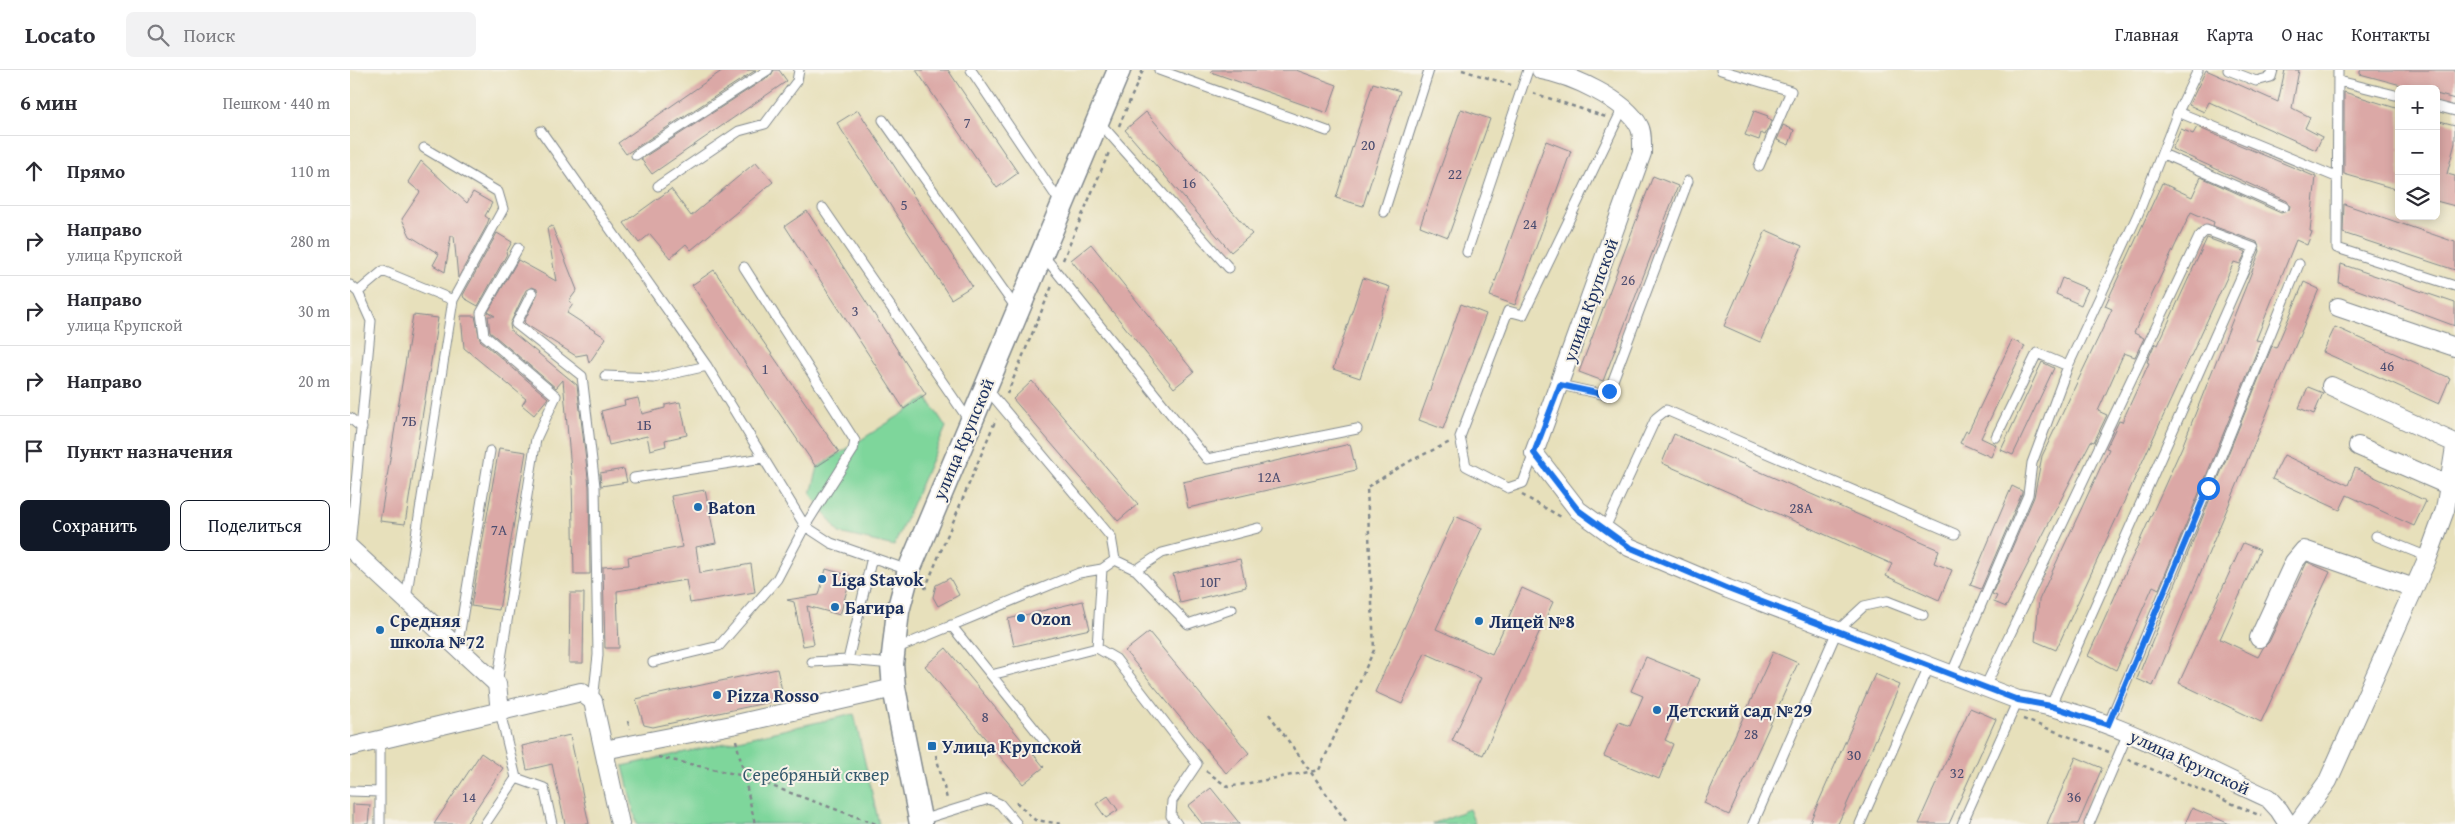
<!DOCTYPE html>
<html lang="ru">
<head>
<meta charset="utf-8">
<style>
  body { margin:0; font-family:"Gentium Book Plus",serif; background:#f2f2f3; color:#2b2b33 }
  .controls { position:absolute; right:15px; top:15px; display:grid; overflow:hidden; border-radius:8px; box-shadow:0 2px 12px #0003 }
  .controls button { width:45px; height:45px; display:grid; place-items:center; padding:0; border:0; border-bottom:1px solid #e1e1e2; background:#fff; color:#2b2b33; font:25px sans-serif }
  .stop { position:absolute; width:15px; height:15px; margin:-11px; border:4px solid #1a73e8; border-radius:50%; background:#fff }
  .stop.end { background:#1a73e8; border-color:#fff; box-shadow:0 1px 5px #0008 }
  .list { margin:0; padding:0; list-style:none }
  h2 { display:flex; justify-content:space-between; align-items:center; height:65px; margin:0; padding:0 20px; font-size:21px }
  h2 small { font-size:16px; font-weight:400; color:#7c7c81 }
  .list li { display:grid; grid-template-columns:32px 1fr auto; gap:15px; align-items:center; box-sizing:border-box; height:70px; padding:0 20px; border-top:1px solid #e1e1e2 }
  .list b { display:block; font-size:19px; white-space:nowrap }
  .list p { margin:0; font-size:16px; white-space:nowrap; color:#7c7c81 }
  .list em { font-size:16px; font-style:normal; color:#7c7c81 }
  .actions { display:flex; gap:10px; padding:15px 20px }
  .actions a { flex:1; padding:11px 0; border:1px solid #111827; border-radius:8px; text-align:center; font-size:18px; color:#111827 }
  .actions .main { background:#111827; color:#fff }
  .icon { flex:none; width:28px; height:28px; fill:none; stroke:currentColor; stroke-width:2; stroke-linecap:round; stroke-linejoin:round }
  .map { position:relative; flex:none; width:2105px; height:754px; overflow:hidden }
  header { display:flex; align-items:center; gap:30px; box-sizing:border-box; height:70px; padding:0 25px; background:#fff; border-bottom:1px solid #e1e1e2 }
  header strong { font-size:24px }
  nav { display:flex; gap:28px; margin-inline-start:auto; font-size:18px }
  .search { width:350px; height:45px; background:#f2f2f3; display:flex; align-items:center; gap:12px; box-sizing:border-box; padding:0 18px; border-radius:8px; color:#7c7c81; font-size:19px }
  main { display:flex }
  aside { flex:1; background:#fff }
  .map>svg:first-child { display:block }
</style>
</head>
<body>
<header>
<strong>Locato</strong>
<div class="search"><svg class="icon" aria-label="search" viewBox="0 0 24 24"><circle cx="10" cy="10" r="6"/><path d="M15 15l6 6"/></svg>Поиск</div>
<nav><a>Главная</a><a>Карта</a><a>О нас</a><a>Контакты</a></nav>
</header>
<main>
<aside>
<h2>6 мин<small>Пешком · 440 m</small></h2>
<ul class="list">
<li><svg class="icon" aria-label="ahead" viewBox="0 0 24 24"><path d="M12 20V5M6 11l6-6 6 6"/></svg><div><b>Прямо</b></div><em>110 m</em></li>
<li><svg class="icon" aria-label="right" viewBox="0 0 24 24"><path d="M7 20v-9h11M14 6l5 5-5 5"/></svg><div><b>Направо</b><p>улица Крупской</p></div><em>280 m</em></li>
<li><svg class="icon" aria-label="right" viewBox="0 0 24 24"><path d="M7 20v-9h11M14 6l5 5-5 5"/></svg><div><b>Направо</b><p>улица Крупской</p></div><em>30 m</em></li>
<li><svg class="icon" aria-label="right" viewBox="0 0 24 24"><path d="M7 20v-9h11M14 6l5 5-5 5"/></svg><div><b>Направо</b></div><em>20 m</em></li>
<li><svg class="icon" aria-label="arrive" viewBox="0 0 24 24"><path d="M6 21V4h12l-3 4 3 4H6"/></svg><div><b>Пункт назначения</b></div></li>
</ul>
<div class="actions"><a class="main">Сохранить</a><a>Поделиться</a></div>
</aside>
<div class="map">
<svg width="2105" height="754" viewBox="0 0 2105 754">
  <rect width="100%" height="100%" fill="#f7f3e8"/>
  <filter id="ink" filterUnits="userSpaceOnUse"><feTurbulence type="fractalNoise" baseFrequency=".02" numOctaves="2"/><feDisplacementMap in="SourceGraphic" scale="10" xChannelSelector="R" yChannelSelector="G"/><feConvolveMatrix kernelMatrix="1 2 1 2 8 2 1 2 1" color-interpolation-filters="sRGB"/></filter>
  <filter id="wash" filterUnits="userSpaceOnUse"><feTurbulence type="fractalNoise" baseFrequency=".0096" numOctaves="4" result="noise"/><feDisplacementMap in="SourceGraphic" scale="20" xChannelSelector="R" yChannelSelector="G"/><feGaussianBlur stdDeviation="1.12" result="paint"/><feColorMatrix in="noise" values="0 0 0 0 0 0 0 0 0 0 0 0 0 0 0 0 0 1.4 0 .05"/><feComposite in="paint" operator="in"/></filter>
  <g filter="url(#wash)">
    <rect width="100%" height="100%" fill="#e7e0bb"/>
    <path fill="#7ed69b" stroke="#4c827c" d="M577,328L596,357L544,476L489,463L461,424L468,397Z
      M504,644L529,754H287L273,696Z
      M1119,739L1125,754H1082Z"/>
    <g id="blocks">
      <path fill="#dba8a6" d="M373,0H406L276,84L268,73Z
        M424,0H429L437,11L302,104L291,89L421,5Z
        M566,0H598L668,103L647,118Z
        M862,0H946L987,15L977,43L861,2Z
        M1856,0L1928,32L1935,0H1949L1942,38L1960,47L1955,58L1972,67L1966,80L1859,32L1854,42L1839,35Z
        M2010,0H2105V29L2086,24V19H2066L2010,4Z
        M1023,13L1050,21L1013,136L986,128Z
        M1994,22L2049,39V120L1994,104Z
        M1111,39L1140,49L1098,167L1070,156Z
        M508,40L622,216L601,229L487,53Z
        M1404,41L1418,46L1417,48L1422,50L1415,65L1411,63L1409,70L1395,65Z
        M796,42L902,164L881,182L775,60Z
        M2086,50L2105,55V73L2097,104L2105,106V136L2086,131Z
        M1433,55L1444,60L1439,75L1427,70Z
        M1847,57L1966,107L1960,161L1962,162L1957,175L1946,170L1906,270L1911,271L1852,416L1809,519L1803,516L1766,600L1738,586L1832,377L1910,181L1907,172L1863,156L1864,152L1841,142L1784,263L1794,268L1785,287L1774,283L1748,341L1757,345L1744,372L1741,371L1656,537L1644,532L1647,526L1642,524L1684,427L1692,386L1762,239L1755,236L1812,113L1842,127L1851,107L1931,143L1939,140L1940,136L1937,131L1822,79L1831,59L1843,64Z
        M1196,71L1221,81L1165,235L1140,226Z
        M71,91L117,133L123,122L142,133L135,146L139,149L136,157L108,208L104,166H101L95,202L83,195L89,184L60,166L52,149L70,122L58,112Z
        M406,92L423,112L341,180L336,174L320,188L300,164L289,173L274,153L321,119L341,146Z
        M1303,106L1328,116L1253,311L1229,302Z
        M1994,134L2105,172V200L1993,163Z
        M457,141L576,324L554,339L435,156Z
        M202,156L227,220L219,231L223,234L217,243L256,268L239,293L237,284L226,286L177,255L174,252L188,223L187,219L182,217L176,220L160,254L161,261L227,315L239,416L240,504H224L222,410L213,310L206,318L140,262L138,246H145L138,242L168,190L206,211L197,158Z
        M1416,160L1452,176L1410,272L1374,256Z
        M147,163L162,172L156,183L157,184L128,236L114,228L113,225Z
        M1857,168L1896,182L1890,194L1884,192L1706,580L1685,571L1689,530L1759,379L1756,378L1769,351L1772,352L1799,293L1797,292L1805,273L1808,275Z
        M741,174L844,302L824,318L721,190Z
        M1991,194L2105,233V256L1989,213Z
        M364,200L489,382L466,397L342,215Z
        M1013,208L1040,217L1010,308L983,299Z
        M1712,208L1738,219L1731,235L1706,224Z
        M1954,212L1969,219L1803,616L1787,609L1922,276L1926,278Z
        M1111,234L1136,244L1093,359L1069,350Z
        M63,245L88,248L55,454L30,451Z
        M111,246H125L130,270L198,328L184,345L172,335L176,329L114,278Z
        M1985,257L2100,308L2089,334L1973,282Z
        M1662,270L1675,276L1631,368L1646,375L1641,387L1610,373L1616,361L1618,362Z
        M1692,292L1704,298L1663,385L1651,380Z
        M682,311L788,434L768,451L663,329Z
        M1958,317L1973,323L1964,344L1949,338Z
        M288,328L292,344L315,338V335L330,332L337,365L315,370L316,376L300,380L297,366L259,375L251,341L275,335L274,331Z
        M1324,364L1589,480L1584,493L1602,500L1589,530L1536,506L1542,494L1312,393Z
        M1000,374L1006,400L838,438L833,412Z
        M149,378L176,382L149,540L121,536Z
        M1934,385L1998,415L2005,398L2076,431L2064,456L1997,425L1990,440L1922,409Z
        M274,399L277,412L251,416L250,403Z
        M1662,416L1672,421V423L1631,519L1620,515Z
        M355,420L366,473L346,477L350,503L401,494L405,522L340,533L336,510L267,521L269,578H255L253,497L279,495L278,487L332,477L321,426Z
        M1105,446L1132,458L1086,559L1142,584L1172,518L1203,532L1133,685L1102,671L1131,608L1075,583L1052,634L1025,622Z
        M1893,473L1910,480L1870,569L1908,587L1913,578L1919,572L1957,492L1980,502L1911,652L1829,613Z
        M890,489L896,517L830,533L823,504Z
        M476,499L501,506L490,545L457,536L464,574L453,576L444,532L437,530L469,525Z
        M600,508L609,525L588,536L583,527L586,515Z
        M220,523H234L233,593H219Z
        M733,531L740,559L664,576L658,549Z
        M799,562L899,683L876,703L775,581Z
        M596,578L694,697L673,714L575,596Z
        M1423,582L1448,593L1379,745L1354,733Z
        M1296,587L1350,609L1336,643L1328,640L1315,670L1323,674L1309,709L1254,686L1269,652L1280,656L1293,626L1281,621Z
        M427,599L434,629L303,657L294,655L286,629Z
        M1525,604L1550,615L1488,754H1459Z
        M1620,638L1646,649L1599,754H1568Z
        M220,665L239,754H215L202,694L177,700L172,676Z
        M131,683L153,698L116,754H84Z
        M1726,687L1752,698L1728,754H1697Z
        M861,718L890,754H852L838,736Z
        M758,726L768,740L756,748L746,734Z
        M3,734L20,735L18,754H3Z
        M1842,738L1880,754H1835Z"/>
    </g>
  </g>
  <g filter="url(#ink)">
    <use href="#blocks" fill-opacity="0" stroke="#81888c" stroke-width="1"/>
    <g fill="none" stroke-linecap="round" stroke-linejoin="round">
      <g stroke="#81888c" stroke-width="11">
        <path id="service" d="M621,0L710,132
          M809,0L977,61
          M1371,0L1441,21L1409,96
          M1878,0L1906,11L1921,7L1923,0
          M1988,0L1987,178L2105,216
          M1989,11L2049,26
          M2086,36L2105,41
          M1828,42L1986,107
          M533,50L666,238
          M749,52L879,198
          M191,61L357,296L455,456L481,473L558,500
          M74,78L148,122L153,139L103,230
          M1813,84L1934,137
          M286,85L418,0
          M308,116L389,61L415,54L447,11L449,0
          M473,138L620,352
          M1034,142L1079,0
          M1117,182L1178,0
          M693,185L857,389L1007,359
          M0,215L8,222L21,251L0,478
          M8,222L33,201L103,230L56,529
          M182,223L166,254L232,306L245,416L248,585L243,631
          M255,306L304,308L357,296
          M1210,315L1256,325L1259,321L1338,111
          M0,348L12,358
          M1646,367L1687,283L1718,296
          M1184,383L1173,413L1158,418L1116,396L1110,367L1158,241L1173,245L1273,38
          M284,408L413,388
          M1254,460L1306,348L1316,340L1605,464
          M2026,466L2078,487
          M765,490L786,500L838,554L882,539
          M786,500L812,483L908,458
          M601,555L696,673
          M747,578L766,589L847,694L822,731L821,746L827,754
          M107,579L140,381
          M545,579L729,503L752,499L765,490L761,467L637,319
          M498,590L522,487
          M303,592L369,576L427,509L455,456L503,380L505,371L394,197
          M462,592L498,590L542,594
          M641,605L747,578L752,499
          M1601,605L1678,425L1682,393L1718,296L1788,144L1828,42L1848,0
          M147,614L186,369L206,326L134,265L131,243L168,178
          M1635,617L1849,167L1856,160L1904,178L1701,635
          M150,642L166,708L194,718L202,754
          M1758,655L1858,418L1949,194
          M0,721L30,722
          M571,750L639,729L650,734L667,754
          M30,754V670
          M135,754L166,708
          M1403,754L1487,561L1514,536L1537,531L1573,545
          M1510,754L1579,597
          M1612,754L1668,630
          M1739,754L1778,663"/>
      </g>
      <g stroke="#81888c" stroke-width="20">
        <path id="minor" d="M1191,0C1220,5 1275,29 1289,56C1293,63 1292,75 1292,83L1184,383L1228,440L1279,477L1378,519L1668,630C1757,644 1837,691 1918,728L1929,740L1938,754
          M1988,237L2105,277
          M1981,316L2105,373
          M2008,376L2100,416
          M0,478L147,614L150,642
          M1909,568L1944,492L1954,480L2064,518
          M0,677L231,622L243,631L270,754
          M254,680L382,655L544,618
          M1947,754L1978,711L2078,487L2095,440L2105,377"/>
      </g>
      <g stroke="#81888c" stroke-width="25">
        <path id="tertiary" d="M571,754L544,618L542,594L548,541L559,500L769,0"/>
      </g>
      <path stroke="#81888c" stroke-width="2.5" stroke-dasharray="4 4" stroke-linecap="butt" d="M1112,0L1161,15
        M1183,23L1256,47
        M769,56L793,0
        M713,190L760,80
        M657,324L702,216
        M1172,425L1213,448
        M575,519L646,349
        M919,644L998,754
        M1673,649L1759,682
        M278,651L280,659
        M386,670L405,754
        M586,685L597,729
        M308,687L394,706L526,754
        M1778,689L1911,746
        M856,701L878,717L969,700L1024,580L1017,417L1062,390L1100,372
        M666,732L685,750L712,754"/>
      <use href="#service" stroke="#fff" stroke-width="9"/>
      <use href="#minor" stroke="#fff" stroke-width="18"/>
      <use href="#tertiary" stroke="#fff" stroke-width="22"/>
    </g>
  </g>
  <g fill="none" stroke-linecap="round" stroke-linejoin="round" filter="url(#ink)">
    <path stroke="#1a73e8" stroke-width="6" d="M1259,321L1256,325L1210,315L1184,383L1228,440L1279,477L1378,519L1668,630L1701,636L1758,655L1858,418"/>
  </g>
  <g fill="#1f6fb2" stroke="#f7f3e8" stroke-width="2">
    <circle cx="348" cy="437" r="5"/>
    <circle cx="472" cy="509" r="5"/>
    <circle cx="485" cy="537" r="5"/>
    <circle cx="671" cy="548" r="5"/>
    <circle cx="1129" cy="551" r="5"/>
    <circle cx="30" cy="560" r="5"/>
    <circle cx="367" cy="625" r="5"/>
    <circle cx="1307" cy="640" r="5"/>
    <rect x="577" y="671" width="10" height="10" rx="2.5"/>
  </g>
  <g text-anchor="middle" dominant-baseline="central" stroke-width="4" stroke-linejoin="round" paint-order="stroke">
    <g font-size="15" fill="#4b4d70">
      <text x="617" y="52">7</text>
      <text x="1018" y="74">20</text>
      <text x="1105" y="103">22</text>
      <text x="839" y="112">16</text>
      <text x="554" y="134">5</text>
      <text x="1180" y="153">24</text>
      <text x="1278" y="209">26</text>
      <text x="505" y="240">3</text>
      <text x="2037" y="295">46</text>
      <text x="415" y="298">1</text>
      <text x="59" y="350">7Б</text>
      <text x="294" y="354">1Б</text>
      <text x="919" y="406">12А</text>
      <text x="1451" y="437">28А</text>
      <text x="149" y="459">7А</text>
      <text x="860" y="511">10Г</text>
      <text x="635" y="646">8</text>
      <text x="1401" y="663">28</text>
      <text x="1504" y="684">30</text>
      <text x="1607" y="702">32</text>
      <text x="119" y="726">14</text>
      <text x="1724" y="726">36</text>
    </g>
    <g font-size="18" fill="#1b2f5e" stroke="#f7f3e8">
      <text transform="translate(1240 230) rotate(-70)">улица Крупской</text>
      <text transform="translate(613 369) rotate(-67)">улица Крупской</text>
      <text transform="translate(1840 692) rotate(25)">улица Крупской</text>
    </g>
    <g font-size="18" font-weight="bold" fill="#1b2f5e" stroke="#f7f3e8" text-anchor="start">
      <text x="358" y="437">Baton</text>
      <text x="482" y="509">Liga Stavok</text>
      <text x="495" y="537">Багира</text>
      <text x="681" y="548">Ozon</text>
      <text x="40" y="550">Средняя<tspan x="40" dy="21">школа №72</tspan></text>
      <text x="1139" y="551">Лицей №8</text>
      <text x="377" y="625">Pizza Rosso</text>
      <text x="1317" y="640">Детский сад №29</text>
      <text x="592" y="676">Улица Крупской</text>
    </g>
    <g font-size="18" fill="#34596d" stroke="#f7f3e8">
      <text x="466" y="704">Серебряный сквер</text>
    </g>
  </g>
</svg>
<div class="controls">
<button>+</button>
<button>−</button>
<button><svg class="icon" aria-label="layers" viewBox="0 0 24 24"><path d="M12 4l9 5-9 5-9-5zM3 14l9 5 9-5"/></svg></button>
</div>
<div class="stop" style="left:1858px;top:418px"></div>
<div class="stop end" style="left:1259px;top:321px"></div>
</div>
</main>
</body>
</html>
